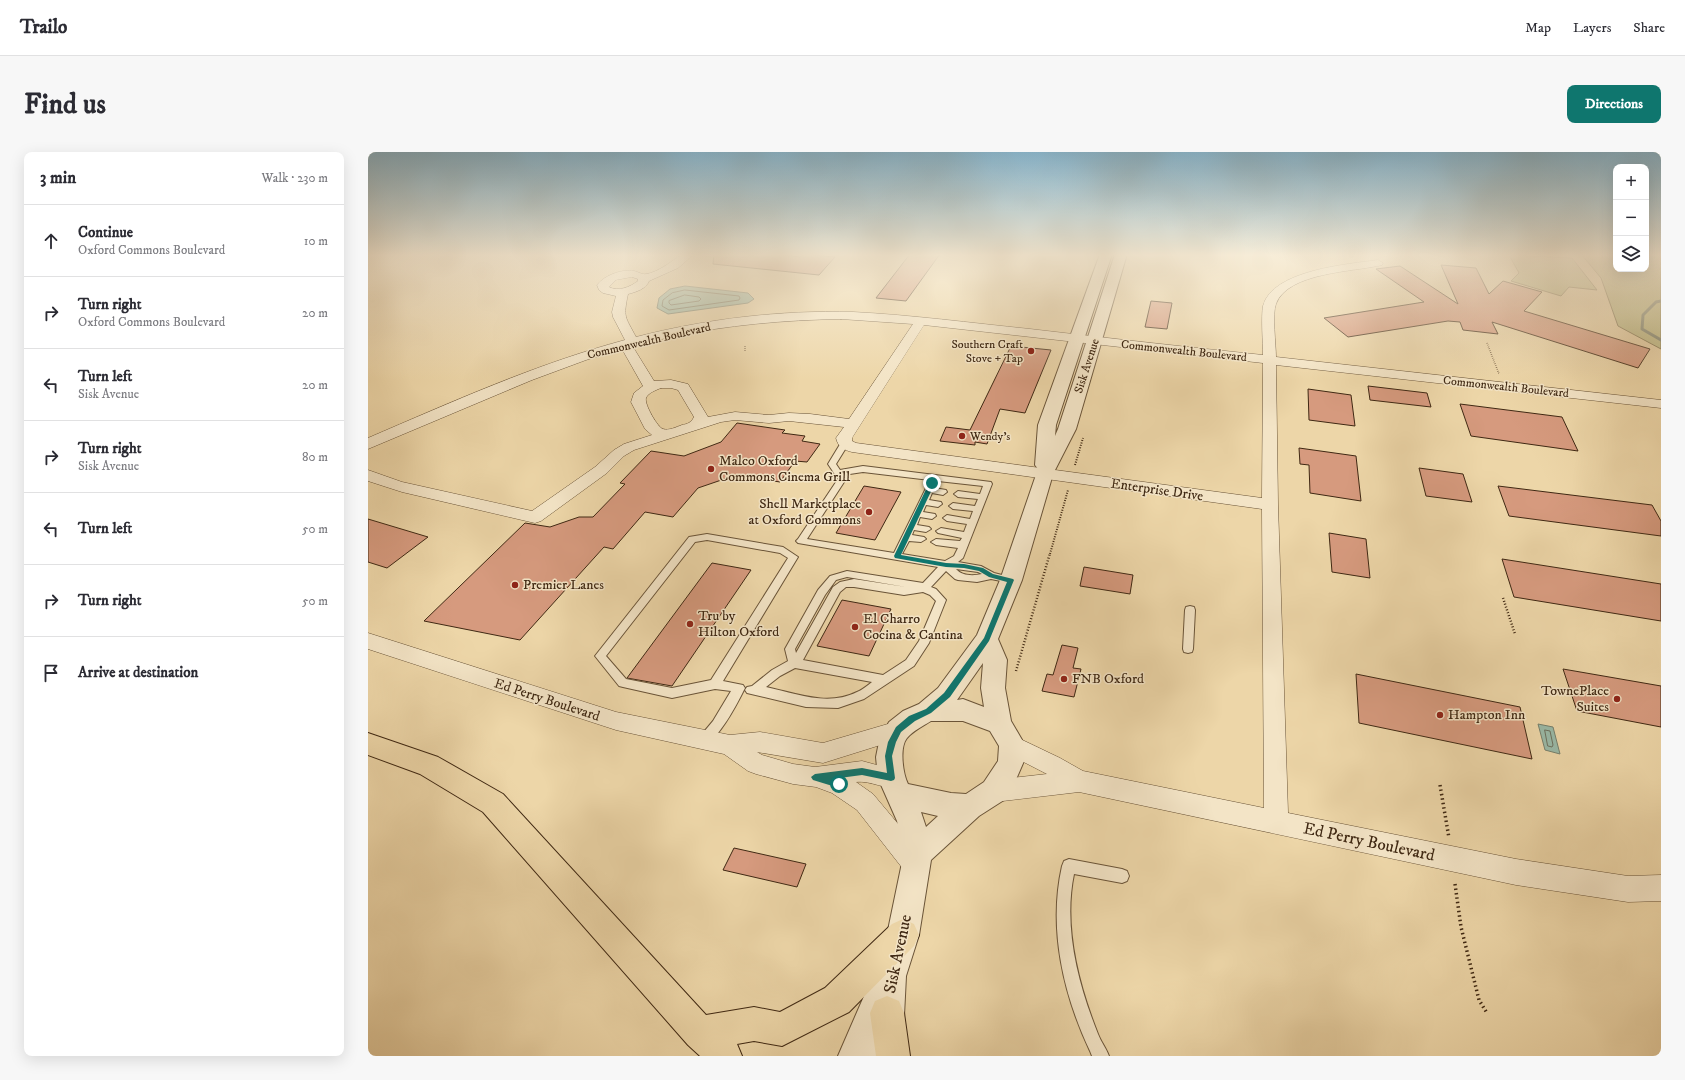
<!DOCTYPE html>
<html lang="en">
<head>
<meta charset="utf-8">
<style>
  body { margin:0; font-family:"IM FELL DW Pica",serif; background:#f7f7f7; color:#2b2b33 }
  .controls { position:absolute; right:12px; top:12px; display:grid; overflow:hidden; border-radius:8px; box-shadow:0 4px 16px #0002 }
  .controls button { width:36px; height:36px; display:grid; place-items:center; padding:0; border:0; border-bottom:1px solid #e1e1e2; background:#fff; color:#2b2b33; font:20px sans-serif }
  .stop { position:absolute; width:12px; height:12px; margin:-9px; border:3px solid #0f766e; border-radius:50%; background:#fff }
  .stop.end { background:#0f766e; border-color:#fff; box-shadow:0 1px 4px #0008 }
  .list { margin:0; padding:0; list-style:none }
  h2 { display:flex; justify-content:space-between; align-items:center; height:52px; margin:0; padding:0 16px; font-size:17px }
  h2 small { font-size:13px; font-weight:400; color:#7c7c81 }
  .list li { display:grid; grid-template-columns:26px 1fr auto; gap:12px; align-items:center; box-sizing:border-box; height:72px; padding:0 16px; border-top:1px solid #e1e1e2 }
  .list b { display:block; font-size:15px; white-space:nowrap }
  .list p { margin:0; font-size:13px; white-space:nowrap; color:#7c7c81 }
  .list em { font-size:13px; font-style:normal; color:#7c7c81 }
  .icon { flex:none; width:22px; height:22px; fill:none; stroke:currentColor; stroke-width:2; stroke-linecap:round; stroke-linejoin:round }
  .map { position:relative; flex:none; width:1293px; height:904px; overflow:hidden; border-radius:8px }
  header { display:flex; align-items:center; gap:24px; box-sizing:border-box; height:56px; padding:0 20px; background:#fff; border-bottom:1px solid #e1e1e2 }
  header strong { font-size:19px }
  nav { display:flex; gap:22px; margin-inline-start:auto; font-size:14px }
  .intro { display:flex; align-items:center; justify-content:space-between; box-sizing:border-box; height:96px; padding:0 24px }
  h1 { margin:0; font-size:28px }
  .button { padding:10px 18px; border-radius:8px; background:#0f766e; color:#fff; font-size:14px; font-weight:700 }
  main { display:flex; gap:24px; padding:0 24px }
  aside { flex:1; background:#fff; border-radius:8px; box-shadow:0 4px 16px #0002 }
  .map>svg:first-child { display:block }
</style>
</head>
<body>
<header>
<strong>Trailo</strong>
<nav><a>Map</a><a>Layers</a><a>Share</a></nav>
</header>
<div class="intro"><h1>Find us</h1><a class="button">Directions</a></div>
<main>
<aside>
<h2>3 min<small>Walk · 230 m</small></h2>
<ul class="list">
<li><svg class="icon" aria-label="ahead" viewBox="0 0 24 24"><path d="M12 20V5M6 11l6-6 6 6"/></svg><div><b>Continue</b><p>Oxford Commons Boulevard</p></div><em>10 m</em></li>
<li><svg class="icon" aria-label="right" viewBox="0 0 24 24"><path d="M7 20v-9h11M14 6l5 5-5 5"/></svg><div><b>Turn right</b><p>Oxford Commons Boulevard</p></div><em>20 m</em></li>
<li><svg class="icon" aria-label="left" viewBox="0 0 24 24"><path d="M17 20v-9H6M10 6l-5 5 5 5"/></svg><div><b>Turn left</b><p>Sisk Avenue</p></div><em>20 m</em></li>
<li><svg class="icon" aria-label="right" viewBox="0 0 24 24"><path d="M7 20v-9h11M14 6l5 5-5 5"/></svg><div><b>Turn right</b><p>Sisk Avenue</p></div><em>80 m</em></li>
<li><svg class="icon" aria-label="left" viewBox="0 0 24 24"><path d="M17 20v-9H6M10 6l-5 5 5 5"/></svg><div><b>Turn left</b></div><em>50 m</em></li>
<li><svg class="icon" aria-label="right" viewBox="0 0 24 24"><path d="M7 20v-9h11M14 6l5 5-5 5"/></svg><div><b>Turn right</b></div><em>50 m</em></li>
<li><svg class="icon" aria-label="arrive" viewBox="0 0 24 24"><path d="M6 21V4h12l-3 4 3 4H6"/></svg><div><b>Arrive at destination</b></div></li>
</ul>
</aside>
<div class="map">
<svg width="1293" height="904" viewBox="0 0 1293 904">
  <rect width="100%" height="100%" fill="#edd6a8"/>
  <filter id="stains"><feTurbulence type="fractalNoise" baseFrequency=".005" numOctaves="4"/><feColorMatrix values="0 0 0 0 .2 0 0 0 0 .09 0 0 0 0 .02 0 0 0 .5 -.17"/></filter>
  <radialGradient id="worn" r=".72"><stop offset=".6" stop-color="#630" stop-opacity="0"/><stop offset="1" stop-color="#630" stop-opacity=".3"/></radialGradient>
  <path fill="#bebc83" stroke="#7e724b" d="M1213,102H1248V117H1278V102H1293V197L1250,174L1233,126Z
    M1141,103L1204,106L1229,138L1201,135L1193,144L1143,129L1151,121Z"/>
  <path fill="#99b9a7" stroke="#757f6c" d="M317,134L380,141L386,147L380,151L300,162L289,156L291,146L302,137Z
    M1170,572L1185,575L1192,602L1177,598Z"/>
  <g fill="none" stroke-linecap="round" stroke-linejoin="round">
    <path stroke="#6c705d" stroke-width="1" d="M317,138L371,144L372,146L371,148L301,158L294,154L295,148L304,141Z
      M317,143L331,145L333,147L331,149L303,153L301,151V149Z
      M1177,578L1182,579L1185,593L1184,595L1180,594Z"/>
    <path stroke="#757f6c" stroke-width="3" d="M1293,149L1288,150L1275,163L1274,177L1293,188"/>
  </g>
  <path fill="#d69a7e" stroke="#3f2813" d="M346,102H406L432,105L436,102L467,105L451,123L345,112Z
    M542,102H572L538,149L508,146Z
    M1073,113L1108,116L1121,142L1135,129L1174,140L1156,159L1282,197L1270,216L1124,170L1130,182L1095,178L1092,170L1080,169L980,185L956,166L1056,150L1008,117L1032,114L1090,152Z
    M783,149L804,151L799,177L777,175Z
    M643,194L683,198L657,261L632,257L619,292L607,290V293L572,289L578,275L602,278Z
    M1000,234L1059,241L1063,255L1002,248Z
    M940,237L983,243L987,274L941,268Z
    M1092,252L1194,265L1210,299L1103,284Z
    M369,271L417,278L414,281L437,284L434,289L452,292L439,310L427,309L412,330L368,323L330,336L305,365L277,360L245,397L236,395L152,488L56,469L157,371L182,375L211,365H225L257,332L252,331L283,299L316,304L353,290Z
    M931,296L988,304L993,349L942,341L941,313L932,312Z
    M1051,316L1095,322L1104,350L1058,344Z
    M496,334L533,340L507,388L468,381Z
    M1130,334L1284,353L1293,369V384L1141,364Z
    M0,367L60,385L19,416L0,410Z
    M961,381L998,387L1002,426L964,420Z
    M1134,407L1293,432V469L1146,445Z
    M344,411L383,418L304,534L259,526Z
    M716,415L765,423L762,442L712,434Z
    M474,448L523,457L501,504L449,494Z
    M694,493L710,496L705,516L713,517L706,545L674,539L679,522L685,523Z
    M1195,517L1293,534V575L1209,559Z
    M988,522L1152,555L1164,607L991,571Z
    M366,696L438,712L429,735L355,718Z"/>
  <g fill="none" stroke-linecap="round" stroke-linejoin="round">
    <g stroke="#6a5438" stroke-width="2">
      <path id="service" d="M474,289H477L481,291L468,312L472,318L495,314L623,330L624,332L595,406L590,410L613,414L626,421L646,426L648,428L643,431L623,427L609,430L590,428L587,427L578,419L563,435L568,437L578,448L561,491L546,514L496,547L470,556L438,555L379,541L377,538L379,535L384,534L404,518L420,509L417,497L450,438L462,424L479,419L555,431L570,415L430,391L428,389L430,387L470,327L460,312ZM495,320L562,328L526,401L439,387L478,327L475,323ZM570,329L615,334L612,342L590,339L586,342L590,345L610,347L607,354L585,351L581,354L585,357L605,359L602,367L579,363L575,366L579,369L599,372L596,380L573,376L568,379L570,381L594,386L592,389L568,387L563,390L568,393L590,396L586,404L577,409L534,402L541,389L553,390L558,387L556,385L544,383L546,378L558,380L563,377L561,375L549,373L552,365L564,367L568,364L567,362L555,360L558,353L570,355L574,352L573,350L561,348L564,341L575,343L579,340L578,338L566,336ZM588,417L610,420L614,422C605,424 594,424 588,417ZM479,425L538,435L486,427L472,430L465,435L428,501L427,497L457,443L468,428ZM478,435H486L536,443L555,440L562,443L568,449L551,489L538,508L515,523L435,508L472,440ZM427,516L504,530C499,534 494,538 489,540C459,555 427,541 398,535L412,524Z
        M339,382L415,395L430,405L355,529L375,533L377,536C369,552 355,579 341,590C338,592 335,592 332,591L330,587L345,569L363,539L347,537L304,546L255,535L251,534L227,504L321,385ZM339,388L412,401L420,406L343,528L304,536L258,527L238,504L327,390Z
        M822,454L826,455L827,458L825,497L824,500L820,501L816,500L815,497L817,458L818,455Z
        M701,707L754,717L759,719L761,724L759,729L754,731L706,722C695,775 710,832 730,882C733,890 738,896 741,904H724L722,899C695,842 680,776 694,714L696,709Z"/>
    </g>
    <g stroke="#6a5438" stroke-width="1">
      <path id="minor" d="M314,102H326L310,116L281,129C278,137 268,140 260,142C255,166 257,164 268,185C338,167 412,158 485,160C544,163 603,171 662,177C739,186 817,195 895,203C895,191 893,165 895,154C904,118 981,112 1010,108L1015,111L1014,113C986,120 920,120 908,152C904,162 908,193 908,205L1293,248V256L908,213L910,353L920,661L1148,707L1260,724L1293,723V749L1260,750L1148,733L711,640L626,650L618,647L614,639L618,631L626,628L679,622L636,600L633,593L636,586L644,583L692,606L715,619L896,656L894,357L484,300C476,298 470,295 468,286L476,275L421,269L401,271L367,268L353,270L266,298L256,304L239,321L173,369L167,371L34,340L0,329V318L34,330L164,359L227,315L246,298L256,292L284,283L277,277L263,250L266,241L275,234L254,197L218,208L164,228L0,297V286C84,250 168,212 257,188L245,165L244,160L248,144L235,141L231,138L229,133C237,123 254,117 266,119C270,120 275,123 278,122C289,121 306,108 314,102ZM264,125L270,127V129C262,135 250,140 241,135L248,128ZM473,167L545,172L481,267L442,262L421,261L401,263L367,260L340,265L320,232L303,228L286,229L265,195C278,192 291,187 303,185C359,173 416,168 473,167ZM556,173L895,211L894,346L488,291L484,289V286ZM293,236H303L310,238L326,265C323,271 319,272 314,273C308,275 301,279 295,277C290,276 276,252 278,246C280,241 288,238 293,236Z
        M0,481L248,560L362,583L392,580L455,591L530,569L538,571L541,578L538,585L455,611L389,600L394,603L425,612L447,615L494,609L531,619L535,626L531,633C516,639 504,628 488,630L505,642L557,704L561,713L557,722L548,725L539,722L489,658L464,641L448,635L425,632L388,622L380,619L356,602L248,578L0,497Z"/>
    </g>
    <g stroke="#6a5438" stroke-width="2">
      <path id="tertiary" d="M732,102H744L688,273L687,284L690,277L747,102H759L708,277L685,322L654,428L630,487L639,508L637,536L643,569L657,593L656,609L646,632L636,648L611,664L563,708L551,783L538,824L534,904H470L503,828H506L519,783L536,701L529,669L510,626L508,605L511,590L521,570L535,559L551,552L570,536L609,483L632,428L670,317L667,313L670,273ZM615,511L613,536L616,555L595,547L589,548ZM563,569H595L622,579L631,594L630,609L616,630L598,642L583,641L540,632C535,622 531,596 539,586C545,579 555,574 563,569ZM553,660L570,664L558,675Z"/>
    </g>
    <g stroke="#3f2813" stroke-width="2">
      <path id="motorway" d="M0,581L70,605L135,642L338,863L386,855L412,860L457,836L524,772L535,767L546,772L551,783L546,794L481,860L414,894L386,889L369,892L374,904H332L320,893L115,660L52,622L0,603Z
        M519,844L531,849L536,861L542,904H508L502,861L507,849Z"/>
    </g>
    <path stroke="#3f2813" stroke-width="1.5" stroke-dasharray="0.5 1.5" stroke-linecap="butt" d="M1119,191L1131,222
      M377,194V199"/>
    <path stroke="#3f2813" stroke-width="2" stroke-dasharray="1 1.5" stroke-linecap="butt" d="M707,313L715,286
      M682,402L700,338"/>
    <path stroke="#3f2813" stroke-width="2.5" stroke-dasharray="1 2" stroke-linecap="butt" d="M1135,446L1147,482
      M648,519L682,401"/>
    <path stroke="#3f2813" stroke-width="3.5" stroke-dasharray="1.5 3" stroke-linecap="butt" d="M1072,633L1081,686
      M1087,732L1093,775L1111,848L1119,861"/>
    <use href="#service" fill="#f3e4c6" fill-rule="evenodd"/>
    <use href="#minor" fill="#f3e4c6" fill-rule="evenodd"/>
    <use href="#tertiary" fill="#f3e4c6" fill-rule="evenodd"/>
    <use href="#motorway" fill="#edd6a8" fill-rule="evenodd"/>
  </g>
  <linearGradient id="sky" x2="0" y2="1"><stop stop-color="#88b6ce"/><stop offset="0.45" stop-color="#f7edd8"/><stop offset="1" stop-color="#f7edd8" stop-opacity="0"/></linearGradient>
  <rect width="1293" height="229" fill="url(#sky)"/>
  <path fill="#0f766e" d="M562,329L567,331L533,403L578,411L596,412L615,416L625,422L645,427L646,428L621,489L582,545L563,561L547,569L533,580L528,590L524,604L527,626L526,628L523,629L494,623L464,627L474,630V635L471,636L445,628L443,625L447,622L494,616L519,621L517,604L520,590L528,575L541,564L558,557L576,541L616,486L639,430L621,425L611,419L596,416L578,415L527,406L526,404Z"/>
  <g fill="#8f2418" stroke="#f3e4c6" stroke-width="1.5">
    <circle cx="663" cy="199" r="4"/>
    <circle cx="594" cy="284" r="4"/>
    <circle cx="343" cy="317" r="4"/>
    <circle cx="501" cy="360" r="4"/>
    <circle cx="147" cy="433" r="4"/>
    <circle cx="322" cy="472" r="4"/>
    <circle cx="487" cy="475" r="4"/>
    <circle cx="696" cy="527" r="4"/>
    <circle cx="1249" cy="547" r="4"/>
    <circle cx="1072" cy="563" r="4"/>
  </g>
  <g text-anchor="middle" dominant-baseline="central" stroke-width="3" stroke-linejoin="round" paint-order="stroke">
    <g font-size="12" fill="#3f2813" stroke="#f3e4c6">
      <text transform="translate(281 189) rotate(-13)">Commonwealth Boulevard</text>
      <text transform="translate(816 199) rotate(6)">Commonwealth Boulevard</text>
      <text transform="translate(719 214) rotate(-72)">Sisk Avenue</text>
      <text transform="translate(1138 235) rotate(6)">Commonwealth Boulevard</text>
    </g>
    <g font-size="12" fill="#3f2813" stroke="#f3e4c6" text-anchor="end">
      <text x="655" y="192">Southern Craft<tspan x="655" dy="14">Stove + Tap</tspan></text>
      <text x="602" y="284" text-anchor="start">Wendy's</text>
    </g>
    <g font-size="14" fill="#3f2813" stroke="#f3e4c6" text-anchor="start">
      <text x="351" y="309">Malco Oxford<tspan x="351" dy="16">Commons Cinema Grill</tspan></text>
      <text x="493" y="352" text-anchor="end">Shell Marketplace<tspan x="493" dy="16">at Oxford Commons</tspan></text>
      <text x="155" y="433">Premier Lanes</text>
      <text x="330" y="464">Tru by<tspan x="330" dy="16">Hilton Oxford</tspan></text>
      <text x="495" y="467">El Charro<tspan x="495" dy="16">Cocina &amp; Cantina</tspan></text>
      <text x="704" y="527">FNB Oxford</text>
      <text x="1241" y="539" text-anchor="end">TownePlace<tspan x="1241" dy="16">Suites</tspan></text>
      <text x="1080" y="563">Hampton Inn</text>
    </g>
    <g font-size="14" fill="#3f2813" stroke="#f3e4c6">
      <text transform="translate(789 338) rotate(8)">Enterprise Drive</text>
      <text transform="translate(179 548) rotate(18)">Ed Perry Boulevard</text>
    </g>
    <g font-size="17" fill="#3f2813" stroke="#f3e4c6">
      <text transform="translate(1001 690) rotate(12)">Ed Perry Boulevard</text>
      <text transform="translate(530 802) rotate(-78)">Sisk Avenue</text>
    </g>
  </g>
  <rect width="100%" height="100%" filter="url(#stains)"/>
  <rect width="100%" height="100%" fill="url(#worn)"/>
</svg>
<div class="controls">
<button>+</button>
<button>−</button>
<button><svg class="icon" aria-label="layers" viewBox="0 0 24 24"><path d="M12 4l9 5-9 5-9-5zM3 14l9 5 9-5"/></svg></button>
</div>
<div class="stop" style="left:471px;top:632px"></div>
<div class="stop end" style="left:564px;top:331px"></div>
</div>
</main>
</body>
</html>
